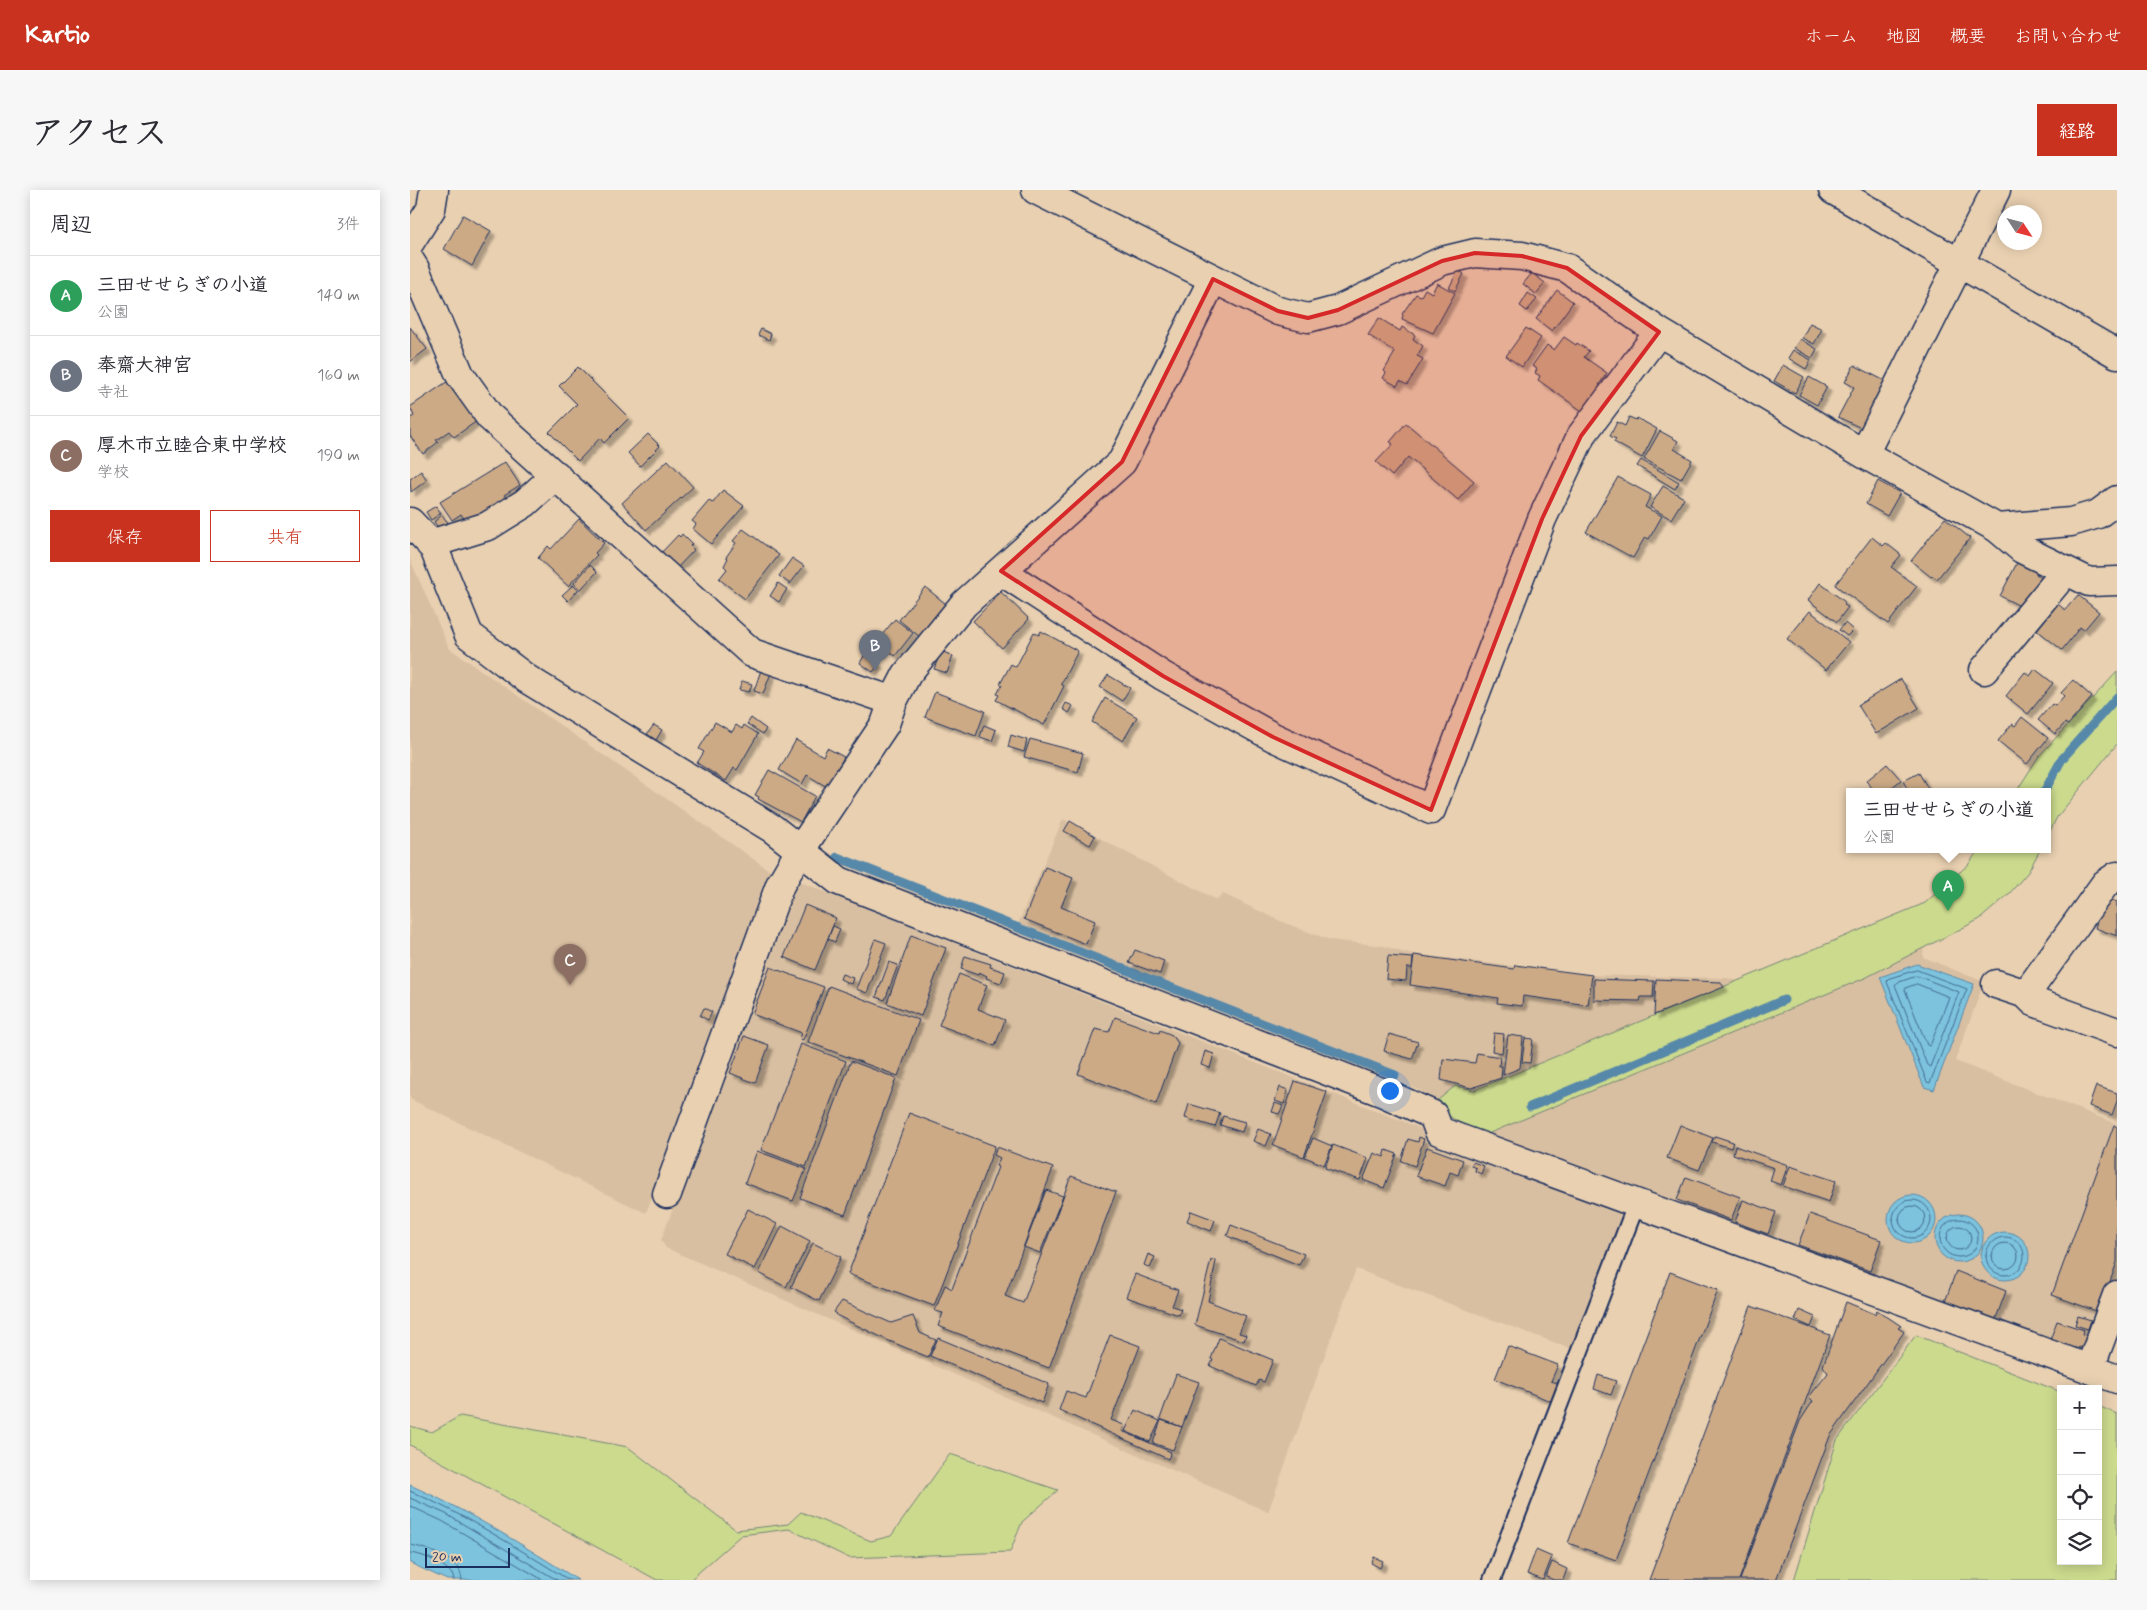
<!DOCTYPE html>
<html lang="ja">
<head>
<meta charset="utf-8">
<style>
  body { margin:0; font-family:Mynerve,"Klee One",sans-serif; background:#f7f7f7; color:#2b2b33 }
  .controls { position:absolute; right:15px; bottom:15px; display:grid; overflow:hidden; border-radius:0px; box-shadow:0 2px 12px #0003 }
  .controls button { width:45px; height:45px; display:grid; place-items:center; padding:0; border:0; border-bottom:1px solid #e1e1e2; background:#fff; color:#2b2b33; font:25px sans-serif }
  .compass { position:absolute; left:1587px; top:15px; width:45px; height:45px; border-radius:50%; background:#fff; box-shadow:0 2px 12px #0003; rotate:126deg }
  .scale { position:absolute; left:15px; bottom:12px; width:85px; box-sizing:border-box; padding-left:5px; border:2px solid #1b2f5e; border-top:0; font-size:14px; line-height:18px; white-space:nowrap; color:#1b2f5e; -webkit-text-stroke:4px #e9d0b1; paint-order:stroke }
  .you { position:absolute; left:979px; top:900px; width:18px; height:18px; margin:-12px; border:4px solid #fff; border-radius:50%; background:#1a73e8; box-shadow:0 0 0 8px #1a73e833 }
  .badge { display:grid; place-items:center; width:32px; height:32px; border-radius:50%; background:#c8321e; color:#fff; font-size:16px; font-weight:700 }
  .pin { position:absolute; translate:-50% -41px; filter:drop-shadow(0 1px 2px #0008) }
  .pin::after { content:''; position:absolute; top:26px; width:18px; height:15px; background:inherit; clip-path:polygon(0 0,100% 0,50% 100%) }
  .popup { position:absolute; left:1436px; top:598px; width:205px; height:65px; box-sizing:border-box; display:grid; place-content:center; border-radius:0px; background:#fff; filter:drop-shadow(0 1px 4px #0005); font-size:16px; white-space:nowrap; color:#7c7c81 }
  .popup b { font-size:19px; color:#2b2b33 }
  .popup::after { content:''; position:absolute; left:50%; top:100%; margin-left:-10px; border:10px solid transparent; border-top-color:#fff }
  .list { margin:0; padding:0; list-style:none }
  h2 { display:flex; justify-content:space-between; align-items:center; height:65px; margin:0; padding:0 20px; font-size:21px }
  h2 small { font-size:16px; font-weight:400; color:#7c7c81 }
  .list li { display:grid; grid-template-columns:32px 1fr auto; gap:15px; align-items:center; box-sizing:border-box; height:80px; padding:0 20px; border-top:1px solid #e1e1e2 }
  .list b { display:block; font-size:19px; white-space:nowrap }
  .list p { margin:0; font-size:16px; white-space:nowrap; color:#7c7c81 }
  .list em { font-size:16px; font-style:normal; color:#7c7c81 }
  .actions { display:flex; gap:10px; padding:15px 20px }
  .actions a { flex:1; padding:11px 0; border:1px solid #c8321e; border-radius:0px; text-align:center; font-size:18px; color:#c8321e }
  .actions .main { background:#c8321e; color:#fff }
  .icon { flex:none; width:28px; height:28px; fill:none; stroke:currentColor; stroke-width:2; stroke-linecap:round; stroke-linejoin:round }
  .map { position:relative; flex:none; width:1707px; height:1390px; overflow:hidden; border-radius:0px }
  header { display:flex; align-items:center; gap:30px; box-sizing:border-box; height:70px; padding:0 25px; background:#c8321e; color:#fff }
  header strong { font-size:24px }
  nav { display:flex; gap:28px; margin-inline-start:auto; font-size:18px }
  .intro { display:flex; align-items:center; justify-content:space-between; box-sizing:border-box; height:120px; padding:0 30px }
  h1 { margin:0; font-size:35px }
  .button { padding:12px 22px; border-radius:0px; background:#c8321e; color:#fff; font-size:18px; font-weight:700 }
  main { display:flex; gap:30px; padding:0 30px }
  aside { flex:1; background:#fff; border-radius:0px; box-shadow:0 2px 12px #0003 }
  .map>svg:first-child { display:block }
</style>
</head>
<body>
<header>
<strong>Kartio</strong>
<nav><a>ホーム</a><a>地図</a><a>概要</a><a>お問い合わせ</a></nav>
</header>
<div class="intro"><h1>アクセス</h1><a class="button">経路</a></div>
<main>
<aside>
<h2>周辺<small>3件</small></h2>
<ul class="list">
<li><span class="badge" style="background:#2e9e5b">A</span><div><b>三田せせらぎの小道</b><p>公園</p></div><em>140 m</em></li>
<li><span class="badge" style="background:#6b7280">B</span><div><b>奉齋大神宮</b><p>寺社</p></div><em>160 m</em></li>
<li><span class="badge" style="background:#8d6e63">C</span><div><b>厚木市立睦合東中学校</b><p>学校</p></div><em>190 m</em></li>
</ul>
<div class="actions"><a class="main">保存</a><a>共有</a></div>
</aside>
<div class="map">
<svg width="1707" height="1390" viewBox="0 0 1707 1390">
  <defs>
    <filter id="shadow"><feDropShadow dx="4.5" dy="4.5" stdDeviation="1" flood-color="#0004"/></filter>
  </defs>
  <rect width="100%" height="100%" fill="#e9d0b1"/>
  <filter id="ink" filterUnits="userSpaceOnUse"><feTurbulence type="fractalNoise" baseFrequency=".02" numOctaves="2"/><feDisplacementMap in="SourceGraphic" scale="10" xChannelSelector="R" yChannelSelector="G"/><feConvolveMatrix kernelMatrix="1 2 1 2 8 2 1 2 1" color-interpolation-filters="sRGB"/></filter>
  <g filter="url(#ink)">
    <path fill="#d9bfa1" d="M0,369L39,458L362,682L236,1023L0,909Z
      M653,629L807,710L813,704L875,733L920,750L974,756L995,763L1175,785L1317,788L1363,803L1515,737L1513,767L1574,792L1545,871L1707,934V1081L1679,1157L1666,1164L1065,939L1011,901L608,734Z
      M391,692L1206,1016L1213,1030L1162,1159L946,1079L858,1322L256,1058L251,1050L384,698Z"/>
    <path fill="#cbda8d" stroke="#738476" d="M1707,482V554L1647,627L1637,647V602H1606L1629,566Z
      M1568,660H1630L1618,682L1599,704L1570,729L1455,788L1075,945L1050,933L1022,915L1045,896L1065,900L1515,713L1559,674Z
      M1506,1145L1651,1202V1371H1688V1216L1707,1224V1390H1384L1427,1250Z
      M50,1226L218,1257L326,1340L378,1334L391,1322L461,1351L481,1346L540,1264L648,1300L612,1332L600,1362L439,1368L379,1339L331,1345L280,1390H247L0,1255V1236L22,1242Z"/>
    <path fill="#7dc3dd" stroke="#5688aa" d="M1507,774L1564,794L1524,900L1514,897L1470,787Z
      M1478 1029a24 24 0 1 1 48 0a24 24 0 1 1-48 0Z
      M1525 1048a24 24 0 1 1 48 0a24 24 0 1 1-48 0Z
      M1571 1066a24 24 0 1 1 48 0a24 24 0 1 1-48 0Z
      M0,1295C59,1321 114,1356 168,1390H37L0,1373Z"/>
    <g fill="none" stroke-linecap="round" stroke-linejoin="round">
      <path stroke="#426a91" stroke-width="1" d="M1507,780L1557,799L1520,893L1517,892L1477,792L1478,789Z
        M1507,786L1549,802L1520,877L1517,875L1485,795L1487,793Z
        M1507,794L1539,807L1520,856L1517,855L1495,800L1496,798Z
        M1483 1029a19 19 0 1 1 38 0a19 19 0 1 1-38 0Z
        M1489 1029a13 13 0 1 1 26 0a13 13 0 1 1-26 0Z
        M1530 1048a19 19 0 1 1 38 0a19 19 0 1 1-38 0Z
        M1537 1048a12 12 0 1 1 24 0a12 12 0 1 1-24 0Z
        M1576 1066a19 19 0 1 1 38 0a19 19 0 1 1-38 0Z
        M1582 1066a13 13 0 1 1 26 0a13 13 0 1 1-26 0Z
        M0,1301C56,1325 107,1358 159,1390
        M0,1308L36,1324L147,1390
        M0,1316L32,1331L133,1390
        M0,1355C11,1356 38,1367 46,1375C50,1379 51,1384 52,1390
        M0,1363C13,1364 43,1376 44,1390"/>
      <path stroke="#5688aa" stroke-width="9" d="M1634,602L1652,569L1707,507
        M427,667L985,885
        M1120,917L1374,810"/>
    </g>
    <path fill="#cdaa86" stroke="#1b2f5e" filter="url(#shadow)" d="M53,25L81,41L62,76L34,59Z
      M1048,80L1054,84L1045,101L1039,98Z
      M1122,83L1135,93L1126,104L1113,94Z
      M1027,93L1045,103L1023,143L992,129L993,125L992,124L1006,104L1011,106L1015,99L1022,103Z
      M1147,100L1163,112L1142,141L1126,129Z
      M1118,103L1127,109L1117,121L1110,116Z
      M969,128L990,141L992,137L1005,145L1003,149L1013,156L1007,166L1013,169L997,195L990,191L987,196L973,188L976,183L974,181L985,162L958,145Z
      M1400,133L1412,139L1404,154L1392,148Z
      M0,137L17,159L0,172Z
      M1116,138L1131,148L1112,177L1096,166Z
      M351,139L361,144L359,150L348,145Z
      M1154,147L1166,155L1167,153L1179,161L1174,167L1197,183L1189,195L1193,198L1175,223L1128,190L1130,186L1125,183L1127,179L1122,176L1137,155L1144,160Z
      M1390,149L1407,159L1402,168L1384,158Z
      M1383,160L1401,170L1396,179L1378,168Z
      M1373,175L1394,187L1385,203L1364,191Z
      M1444,175L1475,191L1451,238L1428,227L1444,197L1435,192Z
      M168,177L219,228L194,253L190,248L168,271L139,242L167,214L149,196Z
      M1399,187L1417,197L1407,215L1389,205Z
      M38,191L67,231L44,247L39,241L26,250L28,252L13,264L0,246V228L4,226L0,217Z
      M1219,227L1226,230L1227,228L1247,239L1232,268L1204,252L1206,249L1200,246L1207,232L1215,236Z
      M996,233L1064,291L1048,310L998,267L982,286L966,272L983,254L980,252Z
      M1250,241L1268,251L1264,259L1282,270L1271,289L1234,269Z
      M238,244L250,256L230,276L218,263Z
      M258,270L283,297L236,340L212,313Z
      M1231,270L1269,292L1265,299L1227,276Z
      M95,272L110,295L94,305L96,308L57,333L51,324L42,330L30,312Z
      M11,281L17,290L1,302L0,289Z
      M1208,287L1241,305L1235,317L1252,326L1239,349L1235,347L1223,368L1176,342Z
      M1468,291L1490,303L1477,326L1456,314Z
      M1253,296L1274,308L1261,329L1240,317Z
      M313,300L334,316L301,354L283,339L286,334L282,331L299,311L303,313Z
      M26,316L31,323L21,330L16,322Z
      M32,325L39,334L30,340L24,332Z
      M1535,328L1560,348L1527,389L1523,386L1521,387L1501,371Z
      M169,329L194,353L185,363L187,365L158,396L128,368L138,356L141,359Z
      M333,339L369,365L335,409L309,389L317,379L314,376L318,368L316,367L326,353L323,351Z
      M272,344L282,354L280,356L284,360L267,378L251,363L268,345L270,347Z
      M1462,347L1473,356L1476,353L1491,365L1481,377L1507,396L1478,434L1425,395Z
      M1610,367L1629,377L1626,384L1635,391L1612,417L1590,406Z
      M382,368L394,376L380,394L369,386Z
      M180,375L187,382L170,400L164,393Z
      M368,393L377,399L369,412L360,406Z
      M1410,393L1435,412L1434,415L1438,417L1427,432L1398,410Z
      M163,395L168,400L158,411L152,405Z
      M515,397L536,414L510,447L489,430Z
      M591,402L619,429L592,458L563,431Z
      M1668,405L1689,422L1674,440L1670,437L1652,460L1627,440L1648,414L1655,420Z
      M1400,421L1439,452L1416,480L1377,449Z
      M485,429L503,443L485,466L467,451Z
      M1435,433L1443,440L1437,446L1429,440Z
      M631,441L668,461L651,494L654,496L634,535L586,510L589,505L587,504L592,495L590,494L601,474L606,477L624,442L629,445Z
      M531,461L543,466L537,483L524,479Z
      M455,464L469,474L463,482L450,473Z
      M1625,479L1643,493L1618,524L1596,506L1615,482L1620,486Z
      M351,480L361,483L353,504L344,501Z
      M698,485L720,498L712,511L690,497Z
      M1491,489L1509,518L1466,544L1448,515Z
      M1663,490L1682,507L1658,535L1655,533L1645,544L1628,530L1642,514L1645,516L1654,506L1651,503Z
      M332,491L342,494L339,502L329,500Z
      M525,502L575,521L566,546L515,527Z
      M695,508L727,527L713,551L682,532Z
      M656,513L663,516L659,523L653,519Z
      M1612,527L1638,548L1617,574L1588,551L1602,534L1605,536Z
      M341,528L356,539L353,544L337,534Z
      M305,532L322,542L326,535L332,539L334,535L348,544L327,580L324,578L316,591L287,573L294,562L289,559Z
      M244,535L252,540L246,550L237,544Z
      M574,535L586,540L582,551L570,547Z
      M601,545L617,550L614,562L598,557Z
      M620,549L673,563L668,582L614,567Z
      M386,550L413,566L417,558L434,567L417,597L397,585L392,594L369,580Z
      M1477,574L1491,590L1476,602H1466L1456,591Z
      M359,580L405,606L391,632L348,609L349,607L345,605Z
      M1509,583L1520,602H1499L1493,591Z
      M660,631L685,646L680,655L654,641Z
      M635,677L663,688L651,717L685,731L676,754L614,729Z
      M1695,707L1707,712V746L1685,738Z
      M395,715L426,728L405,780L374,767Z
      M423,736L430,739L425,752L418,749Z
      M501,745L536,758L511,826L477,813Z
      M465,749L476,753L457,803L446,799Z
      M725,760L754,771L750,784L719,773Z
      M1004,765L1104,779L1105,775L1182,785L1178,815L1113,806L1112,816L1087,813L1088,808L1000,795Z
      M555,766L581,774L580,777L595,782L591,793L576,788L577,786L569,782L568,785L551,779Z
      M978,766L1003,768L1002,778H997L996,791L976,789Z
      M479,772L488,775L475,810L466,807Z
      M360,777L414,797L393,850L390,849L392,843L342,824Z
      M432,784L443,788L441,794L430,789Z
      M549,784L577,795L568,819L595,830L585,856L529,835Z
      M1184,789L1244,791L1243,807H1231L1230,811L1184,810Z
      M1246,789L1310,792L1314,797L1244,825Z
      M419,796L509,830L488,886L398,852Z
      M294,818L302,822L298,830L290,826Z
      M705,827L749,843L750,840L762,845L768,853L746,914L668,884L685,839L699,842Z
      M1084,843L1094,844L1092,863L1082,861Z
      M979,844L1008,852L1002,869L974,861Z
      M1098,845L1113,847L1110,878L1093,885Z
      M334,846L359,855L345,893L320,883Z
      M1115,848L1123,849L1120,873L1112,872Z
      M391,854L436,871L396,977L351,960Z
      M795,861L804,864L800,878L791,875Z
      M1067,863L1090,867L1089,876H1092L1091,888L1061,898L1031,890L1033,869L1065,873Z
      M441,871L486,888L435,1025L390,1008Z
      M885,891L917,902L894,967L863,955Z
      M1686,896L1707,903V911L1702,925L1679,916Z
      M870,897L878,900L874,914L865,911Z
      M865,913L873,916L869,924L862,922Z
      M779,914L810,923L805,937L775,928Z
      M499,923L585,956L524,1116L438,1084Z
      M813,926L835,932L832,942L810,935Z
      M1270,935L1303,948L1289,980L1257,968Z
      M1704,935L1707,937V1072L1689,1122L1642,1105Z
      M848,939L861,944L856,956L843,951Z
      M1305,946L1323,952L1321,958L1302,952Z
      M1009,947L1014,949L1005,976L991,971L998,949L1008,952Z
      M903,948L922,956L914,975L895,967Z
      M923,955L958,968L950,990L915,978Z
      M1325,956L1378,975L1371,995L1360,991L1364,978L1323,964Z
      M587,957L643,978L595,1106L613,1113L661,986L706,1002L639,1178L528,1136L533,1123L525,1121L535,1095L542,1099L588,977L586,976L590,968L584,965Z
      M1017,957L1053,970L1048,985L1040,982L1035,996L1006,986Z
      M976,960L987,964L974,998L953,990L964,963L974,967Z
      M347,961L396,979L383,1011L335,993Z
      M1063,972L1074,976L1071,984L1065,981L1066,978L1061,976Z
      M1380,976L1426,991L1419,1012L1373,996Z
      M1276,987L1330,1007L1321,1030L1267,1010Z
      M636,1000L653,1006L630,1063L614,1057Z
      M1333,1010L1366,1022L1358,1044L1325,1032Z
      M338,1019L367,1034L345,1079L315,1064Z
      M781,1021L805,1030L801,1041L777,1031Z
      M1400,1024L1471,1050L1460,1081L1388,1055Z
      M821,1035L894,1064L889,1075L817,1046Z
      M372,1036L400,1051L376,1097L349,1083Z
      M403,1053L431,1067L409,1111L381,1097Z
      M738,1064L745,1067L740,1078L734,1075Z
      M801,1070L806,1071L798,1111L836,1126L829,1143L836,1145L834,1151L785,1135Z
      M1546,1081L1596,1101L1585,1131L1535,1112Z
      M1260,1082L1308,1100L1206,1370L1158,1353Z
      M725,1084L768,1100L762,1116L771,1119L769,1125L716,1107Z
      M432,1111L481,1133L503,1126L510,1143L526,1150L518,1167L477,1150L426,1125L427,1124L424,1122Z
      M1436,1112L1465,1124L1467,1120L1491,1136L1488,1138L1494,1142L1420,1246L1366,1390H1330L1390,1231L1403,1211L1399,1207L1418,1183L1413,1176Z
      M1341,1116L1420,1145L1329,1390H1239Z
      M1389,1120L1405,1127L1401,1137L1385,1130Z
      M1668,1126L1681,1130L1678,1139L1665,1135Z
      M1647,1131L1674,1140L1672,1144L1678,1146L1673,1159L1669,1157L1667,1160L1640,1150Z
      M700,1145L730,1156L701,1230L714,1235L712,1241L761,1262L758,1269L649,1220L656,1201L676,1208Z
      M528,1148L639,1194L632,1213L520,1166Z
      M809,1148L863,1170L854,1192L849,1190L846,1196L800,1176L803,1170L801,1169Z
      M1098,1156L1148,1175L1141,1191L1150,1194L1143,1212L1085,1189Z
      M766,1184L789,1192L772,1237L750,1229Z
      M1188,1185L1206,1191L1201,1205L1184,1199Z
      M725,1220L750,1231L740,1252L715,1241Z
      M751,1230L772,1237L763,1260L743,1253Z
      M1126,1360L1142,1367L1133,1390L1117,1384Z
      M964,1367L973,1371L970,1378L961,1373Z
      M1142,1372L1157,1379L1153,1390H1144L1136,1387Z"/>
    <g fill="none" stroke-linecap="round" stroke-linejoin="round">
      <g stroke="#1b2f5e" stroke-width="20">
        <path id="service" d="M1082,1390L1227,1012"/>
      </g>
      <g stroke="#1b2f5e" stroke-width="31">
        <path id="minor" d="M626,0L868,121L898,128L928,120L1032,71L1065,63L1112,66L1157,78L1249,142L1454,264L1587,338L1661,332L1688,324L1707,310
          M0,52L21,19L24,0
          M0,71L5,79L50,185L80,227L342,463L483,511
          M1454,264L1586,0
          M0,332L23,356L59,445L117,489L363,639L429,691L974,903L1023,925L1029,941L1707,1189
          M1587,338L1612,359L1679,392L1707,391
          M20,354L78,336L115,313L146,285
          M591,381L753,486L863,547L1021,620L1132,329L1171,246L1249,142
          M1574,480L1656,381
          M1586,794L1616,804L1624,812L1707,842
          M1616,804L1695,694L1707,686
          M257,1004L370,695L391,659L475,534L483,511L497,484L554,414L712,272L803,89
          M1680,1178L1707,1105"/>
      </g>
      <g stroke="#1b2f5e" stroke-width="31">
        <path id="tertiary" d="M1423,0L1707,164"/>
      </g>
      <use href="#service" stroke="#e9d0b1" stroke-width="16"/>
      <use href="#minor" stroke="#e9d0b1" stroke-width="28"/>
      <use href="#tertiary" stroke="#e9d0b1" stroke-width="28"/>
    </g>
  </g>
  <path fill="#d62828" fill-opacity="0.2" stroke="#d62828" stroke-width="4" stroke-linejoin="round" d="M1065,63L1112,66L1157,78L1249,142L1171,246L1132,329L1021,620L863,547L753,486L591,381L712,272L803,89L868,121L898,128L928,120L1032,71Z"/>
</svg>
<div class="controls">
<button>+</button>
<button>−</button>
<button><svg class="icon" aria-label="locate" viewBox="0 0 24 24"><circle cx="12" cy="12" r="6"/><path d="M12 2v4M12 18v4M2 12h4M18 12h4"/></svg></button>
<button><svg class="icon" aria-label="layers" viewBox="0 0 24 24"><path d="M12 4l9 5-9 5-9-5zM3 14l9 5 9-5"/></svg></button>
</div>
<svg class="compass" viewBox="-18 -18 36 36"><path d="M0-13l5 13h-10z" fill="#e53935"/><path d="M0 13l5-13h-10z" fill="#7c7c81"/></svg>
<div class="scale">20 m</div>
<div class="you"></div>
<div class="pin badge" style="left:1538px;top:721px;background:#2e9e5b">A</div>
<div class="popup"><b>三田せせらぎの小道</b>公園</div>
<div class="pin badge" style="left:465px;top:481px;background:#6b7280">B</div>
<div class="pin badge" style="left:160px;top:795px;background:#8d6e63">C</div>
</div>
</main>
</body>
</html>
